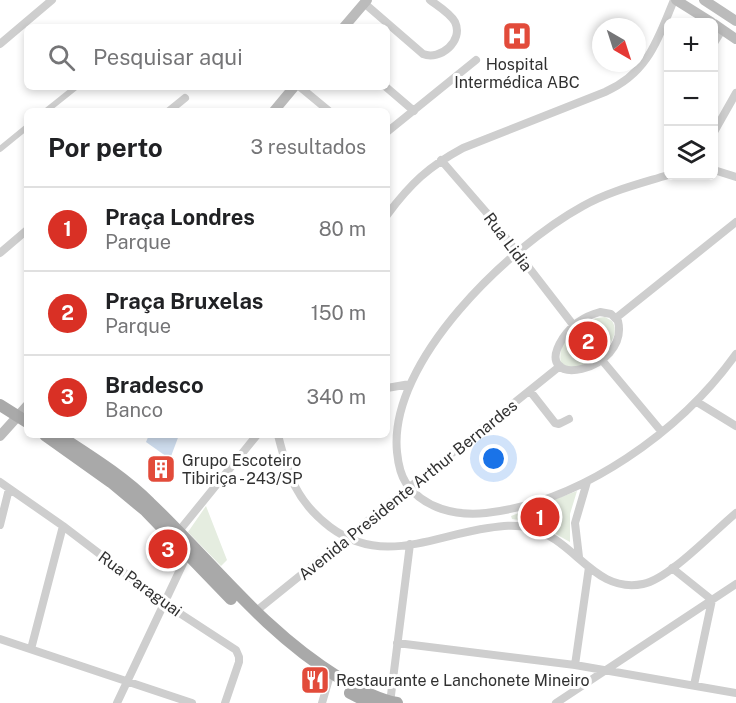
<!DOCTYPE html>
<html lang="pt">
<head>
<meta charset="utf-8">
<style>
  body { margin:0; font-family:"Public Sans",sans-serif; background:#f2f2f2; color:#202124 }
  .controls { position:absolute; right:18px; top:18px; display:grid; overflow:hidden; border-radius:9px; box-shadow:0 3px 9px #0003 }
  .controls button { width:54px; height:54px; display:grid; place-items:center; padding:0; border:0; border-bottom:2px solid #e0e0e0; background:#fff; color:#202124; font:30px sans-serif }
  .compass { position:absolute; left:592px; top:18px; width:54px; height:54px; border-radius:50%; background:#fff; box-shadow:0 3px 9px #0003; rotate:141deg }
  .you { position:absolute; left:494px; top:459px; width:21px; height:21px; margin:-15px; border:4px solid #fff; border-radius:50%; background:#1a73e8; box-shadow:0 0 0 9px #1a73e833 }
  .badge { display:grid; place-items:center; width:39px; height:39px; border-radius:50%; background:#d93025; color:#fff; font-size:20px; font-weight:700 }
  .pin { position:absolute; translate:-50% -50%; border:3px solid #fff; box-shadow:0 2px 6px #0006 }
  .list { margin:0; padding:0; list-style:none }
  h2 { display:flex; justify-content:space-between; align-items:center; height:78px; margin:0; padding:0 24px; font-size:26px }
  h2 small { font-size:20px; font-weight:400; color:#757577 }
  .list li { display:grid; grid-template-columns:39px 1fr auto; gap:18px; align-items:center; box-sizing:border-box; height:84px; padding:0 24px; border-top:2px solid #e0e0e0 }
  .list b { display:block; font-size:22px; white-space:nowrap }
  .list p { margin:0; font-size:20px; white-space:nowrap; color:#757577 }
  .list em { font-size:20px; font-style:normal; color:#757577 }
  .icon { flex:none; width:33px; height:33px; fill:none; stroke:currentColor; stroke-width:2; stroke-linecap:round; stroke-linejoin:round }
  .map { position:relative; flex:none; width:736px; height:703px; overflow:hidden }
  .search { position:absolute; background:#fff; box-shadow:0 3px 9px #0003; left:24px; top:24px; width:366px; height:66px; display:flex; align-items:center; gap:15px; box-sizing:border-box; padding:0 21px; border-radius:9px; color:#757577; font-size:22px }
  .panel { position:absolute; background:#fff; box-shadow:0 3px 9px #0003; left:24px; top:108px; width:366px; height:330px; border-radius:9px }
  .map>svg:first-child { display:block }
</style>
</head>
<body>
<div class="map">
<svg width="736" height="703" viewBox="0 0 736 703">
  <rect width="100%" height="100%" fill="#fff"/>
  <path fill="#e5ede0" d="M605,317L612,321C624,340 594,361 579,368L561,365C556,338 579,319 605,317Z
    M577,491L570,514V542L534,522L512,519L511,516Z
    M206,506L227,560L221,566L188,532Z"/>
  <path fill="#cddbec" d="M149,435H179L170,459L146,442Z"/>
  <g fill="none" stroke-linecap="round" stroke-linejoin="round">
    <path stroke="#cecece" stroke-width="6" d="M46,111L76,87
      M0,149L27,127"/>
    <path stroke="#cecece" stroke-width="8" d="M364,3L423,54C440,61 464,41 455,22C450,13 438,6 430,0
      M714,43L722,30
      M0,44L52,0
      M300,87L329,111
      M386,87L414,111
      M169,111L185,98
      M387,132L476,60
      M714,132L736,93
      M441,160L486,212L574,326
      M714,170L736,177
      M668,175C639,184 610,191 583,206C510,246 388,361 397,452C398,462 400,474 406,483C424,509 456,516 486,513C582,502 681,431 736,354
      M387,215C411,183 428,167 463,148L605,92C648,73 657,41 674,0
      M0,253L27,230
      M600,312L611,314L618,321C630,372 528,392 563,338C572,324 585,316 600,312Z
      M616,318L736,222
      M601,359L661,431
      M387,388L410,384
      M530,391L555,423L559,424L569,419
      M697,402L736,426
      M278,435C288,475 296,501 330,527C382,566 432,536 488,528C501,526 515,524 529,528C575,538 593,594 643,584C669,579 714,531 736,513
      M0,482L63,526L164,603L236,650L239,657V662L225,703
      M0,525L9,489
      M179,531L257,435
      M579,557L575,523L587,482
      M672,568L712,600L694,685
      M255,612L560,366
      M0,639L192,703
      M397,643L575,665L736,693
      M31,649L63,526
      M575,665L589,567
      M117,703L187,555
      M322,703L331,672
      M390,703L410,544
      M556,703L736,584"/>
    <path stroke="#bbb" stroke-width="10" d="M676,0L711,22
      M704,0L736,21
      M714,24L736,39
      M344,27L367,0
      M274,111L294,87
      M0,436L27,406"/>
    <path stroke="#a9a9a9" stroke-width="12" d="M0,405L27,422
      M45,435L111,482L146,511L231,599
      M58,435C90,456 123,476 150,503C213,563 263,631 338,677C356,688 376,699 397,703
      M350,693L370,703"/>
  </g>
  <defs>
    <g id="hospital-square" transform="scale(1.5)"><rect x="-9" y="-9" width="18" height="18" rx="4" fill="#e24b3a" stroke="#fff"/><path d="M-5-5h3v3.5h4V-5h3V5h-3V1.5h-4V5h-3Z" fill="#fff"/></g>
    <g id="building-square" transform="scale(1.5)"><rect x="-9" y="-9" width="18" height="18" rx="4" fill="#e24b3a" stroke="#fff"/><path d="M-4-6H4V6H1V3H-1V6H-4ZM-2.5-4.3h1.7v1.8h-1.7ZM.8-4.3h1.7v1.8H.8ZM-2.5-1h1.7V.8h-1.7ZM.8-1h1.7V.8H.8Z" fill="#fff"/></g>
    <g id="restaurant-square" transform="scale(1.5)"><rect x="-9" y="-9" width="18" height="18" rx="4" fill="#e24b3a" stroke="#fff"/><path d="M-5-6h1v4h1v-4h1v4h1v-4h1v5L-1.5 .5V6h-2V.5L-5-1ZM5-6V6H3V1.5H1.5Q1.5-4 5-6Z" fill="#fff"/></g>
  </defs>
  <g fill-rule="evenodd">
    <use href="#hospital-square" x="517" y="36"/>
    <use href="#building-square" x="161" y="469"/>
    <use href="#restaurant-square" x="315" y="680"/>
  </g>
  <g text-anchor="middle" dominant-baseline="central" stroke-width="6" stroke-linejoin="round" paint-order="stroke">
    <g font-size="16" fill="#313131" stroke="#fff" text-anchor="start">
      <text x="517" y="64" text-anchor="middle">Hospital<tspan x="517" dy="18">Intermédica ABC</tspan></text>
      <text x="182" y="460">Grupo Escoteiro<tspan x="182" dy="18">Tibiriça - 243/SP</tspan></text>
      <text x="336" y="680">Restaurante e Lanchonete Mineiro</text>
    </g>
    <g font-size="16" fill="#313131" stroke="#fff">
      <text transform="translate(508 242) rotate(53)">Rua Lidia</text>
      <text transform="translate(408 490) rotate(-39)">Avenida Presidente Arthur Bernardes</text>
      <text transform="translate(140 584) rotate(36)">Rua Paraguai</text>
    </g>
  </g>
</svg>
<div class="controls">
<button>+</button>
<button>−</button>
<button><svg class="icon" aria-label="layers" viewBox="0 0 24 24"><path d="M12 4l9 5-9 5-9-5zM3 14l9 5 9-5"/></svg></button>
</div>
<svg class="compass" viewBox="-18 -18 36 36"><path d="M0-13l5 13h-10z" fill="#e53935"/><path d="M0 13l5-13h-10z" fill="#757577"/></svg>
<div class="you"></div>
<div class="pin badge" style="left:540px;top:517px">1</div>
<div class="pin badge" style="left:588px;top:341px">2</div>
<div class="pin badge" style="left:168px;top:549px">3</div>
<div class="search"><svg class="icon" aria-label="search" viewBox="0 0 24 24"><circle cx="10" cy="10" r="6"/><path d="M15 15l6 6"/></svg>Pesquisar aqui</div>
<section class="panel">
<h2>Por perto<small>3 resultados</small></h2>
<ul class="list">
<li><span class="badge">1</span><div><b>Praça Londres</b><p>Parque</p></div><em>80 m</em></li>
<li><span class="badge">2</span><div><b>Praça Bruxelas</b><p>Parque</p></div><em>150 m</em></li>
<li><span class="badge">3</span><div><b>Bradesco</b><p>Banco</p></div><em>340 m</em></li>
</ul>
</section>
</div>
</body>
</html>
